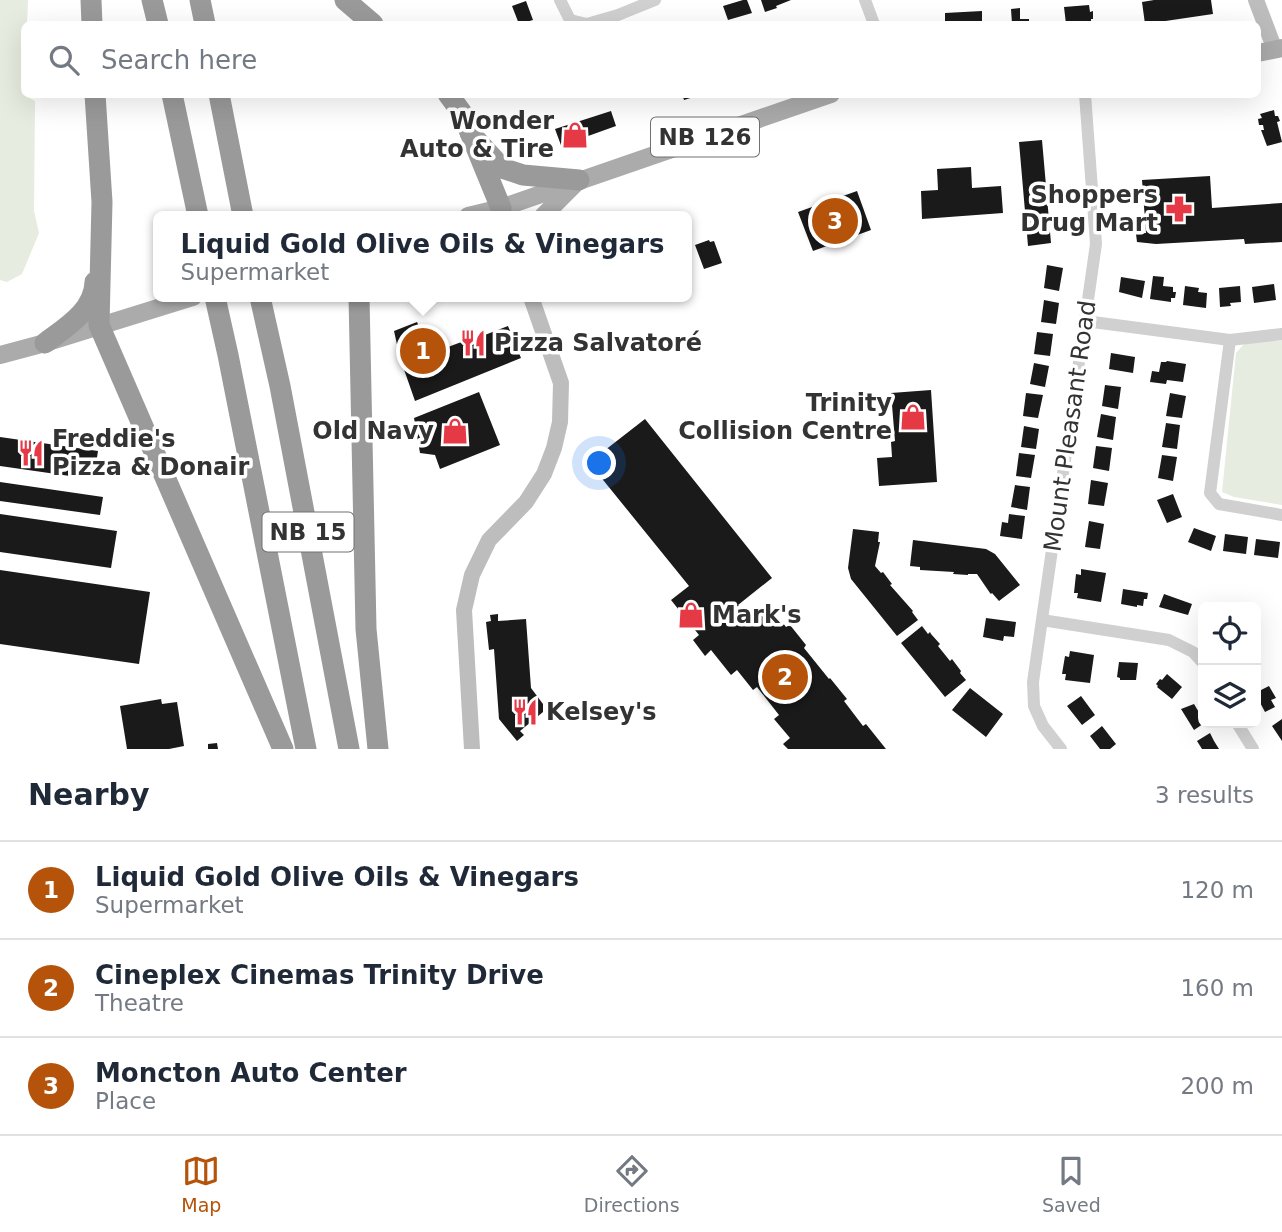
<!DOCTYPE html>
<html lang="en">
<head>
<meta charset="utf-8">
<style>
  body { margin:0; font-family:"DejaVu Sans",sans-serif; background:#f2f2f3; color:#1f2937 }
  .controls { position:absolute; right:21px; bottom:21px; display:grid; overflow:hidden; border-radius:10px; box-shadow:0 7px 28px #0002 }
  .controls button { width:63px; height:63px; display:grid; place-items:center; padding:0; border:0; border-bottom:2px solid #e0e1e3; background:#fff; color:#1f2937; font:35px sans-serif }
  .you { position:absolute; left:600px; top:464px; width:24px; height:24px; margin:-18px; border:5px solid #fff; border-radius:50%; background:#1a73e8; box-shadow:0 0 0 10px #1a73e833 }
  .badge { display:grid; place-items:center; width:46px; height:46px; border-radius:50%; background:#b45309; color:#fff; font-size:23px; font-weight:700 }
  .pin { position:absolute; translate:-50% -50%; border:4px solid #fff; box-shadow:0 2px 7px #0006 }
  .popup { position:absolute; left:153px; top:211px; width:539px; height:91px; box-sizing:border-box; display:grid; place-content:center; border-radius:10px; background:#fff; filter:drop-shadow(0 2px 5px #0005); font-size:23px; white-space:nowrap; color:#747a83 }
  .popup b { font-size:26px; color:#1f2937 }
  .popup::after { content:''; position:absolute; left:50%; top:100%; margin-left:-14px; border:14px solid transparent; border-top-color:#fff }
  .list { margin:0; padding:0; list-style:none }
  h2 { display:flex; justify-content:space-between; align-items:center; height:91px; margin:0; padding:0 28px; font-size:30px }
  h2 small { font-size:23px; font-weight:400; color:#747a83 }
  .list li { display:grid; grid-template-columns:46px 1fr auto; gap:21px; align-items:center; box-sizing:border-box; height:98px; padding:0 28px; border-top:2px solid #e0e1e3 }
  .list b { display:block; font-size:26px; white-space:nowrap }
  .list p { margin:0; font-size:23px; white-space:nowrap; color:#747a83 }
  .list em { font-size:23px; font-style:normal; color:#747a83 }
  .icon { flex:none; width:38px; height:38px; fill:none; stroke:currentColor; stroke-width:2; stroke-linecap:round; stroke-linejoin:round }
  .map { position:relative; flex:none; width:1282px; height:749px; overflow:hidden }
  .search { position:absolute; background:#fff; box-shadow:0 7px 28px #0002; left:21px; right:21px; top:21px; height:77px; display:flex; align-items:center; gap:18px; box-sizing:border-box; padding:0 24px; border-radius:10px; color:#747a83; font-size:26px }
  .sheet { height:385px; background:#fff }
  nav { display:flex; justify-content:space-around; align-items:center; box-sizing:border-box; height:98px; border-top:2px solid #e0e1e3; background:#fff; font-size:19px; color:#747a83 }
  nav a { display:grid; justify-items:center; gap:4px }
  nav .on { color:#b45309 }
  .map>svg:first-child { display:block }
</style>
</head>
<body>
<div class="map">
<svg width="1282" height="749" viewBox="0 0 1282 749">
  <rect width="100%" height="100%" fill="#fff"/>
  <path fill="#e6ecdf" d="M0,0H28L27,24H24V55L22,94L35,101L34,211L39,233L22,274L7,282L0,280Z
    M1282,340V505L1234,497L1222,492L1236,353L1245,343Z"/>
  <path fill="#1a1a1a" d="M743,0H747L752,13L728,20L723,6Z
    M761,0H791L776,6L777,8L765,12Z
    M1154,0H1211L1213,14L1145,24L1142,2Z
    M526,1L533,20L519,24L512,6Z
    M1089,5L1090,12L1093,11V19H1091V24H1066L1064,7Z
    M1020,8V19H1029V24H1012L1011,9Z
    M982,11V24H945V13Z
    M682,94H699L700,95L684,100Z
    M1274,110L1275,116H1278L1280,121L1277,122L1282,142L1267,146L1261,130H1264L1263,125H1259L1258,119L1262,118L1260,114Z
    M611,111L616,126L577,140L578,142L562,148L555,129Z
    M1042,140L1051,243L1028,246L1019,142Z
    M971,167L972,188L1001,186L1003,213L922,219L921,191L938,190L937,169Z
    M1210,176L1212,208L1282,203V242L1245,244L1244,239L1156,244L1137,242L1136,234L1146,233L1142,180Z
    M857,191L871,230L813,251L798,212Z
    M709,240L710,242L714,241L722,263L704,269L695,245Z
    M1047,265L1063,268L1059,291L1044,288Z
    M1153,276L1164,277L1163,286L1173,287V292H1176L1175,298H1171V302L1150,299Z
    M1121,277L1145,281L1142,298L1119,292Z
    M1274,284L1276,300L1254,303L1252,287Z
    M1185,286L1199,288L1198,292L1207,293L1206,308L1183,305Z
    M1240,286L1241,302L1230,303L1231,306L1220,307L1219,288Z
    M1044,300L1059,303L1056,324L1041,322Z
    M417,322L426,343L424,344L429,356L441,353L440,350L464,341V343L508,326L521,358L415,401L400,358L394,331Z
    M1037,332L1053,334L1050,356L1034,354Z
    M1111,353L1135,357L1133,373L1109,369Z
    M1167,361L1186,364L1183,382L1167,380L1166,384L1150,382L1152,371L1159,372L1161,362H1166Z
    M1034,363L1049,366L1045,387L1030,384Z
    M1105,385L1121,387L1118,409L1102,406Z
    M931,390L937,482L879,486L877,458L892,457L891,442L895,441L891,393Z
    M479,392L500,445L440,469L435,455L420,453L414,418Z
    M1026,393L1043,395L1038,418L1023,416Z
    M1170,393L1186,396L1182,418L1166,416Z
    M1101,414L1116,417L1113,440L1097,437Z
    M645,419L772,578L738,605L750,620L769,605L786,627L790,625L806,645L804,648L829,679L830,678L847,699L844,701L863,726L866,724L886,749H788L783,744L790,738L774,719L779,715L757,687L753,690L737,670L731,675L711,650L705,656L693,640L699,635L671,600L689,586L595,470L596,468L591,461Z
    M1166,423L1180,425L1177,449L1162,447Z
    M1024,426L1039,429L1036,449L1021,447Z
    M0,437L98,451L94,477L84,476V478L0,466Z
    M1096,446L1112,448L1109,471L1093,468Z
    M1019,453L1035,455L1031,478L1016,476Z
    M1162,455L1177,457L1173,481L1158,478Z
    M1091,480L1108,483L1104,506L1088,504Z
    M0,482L103,497L100,515L0,501Z
    M1015,485L1030,487L1027,510L1011,507Z
    M1173,494L1182,517L1167,523L1157,500Z
    M0,514L117,531L111,568L0,552Z
    M1009,514L1025,516L1022,539L1000,536L1002,522L1008,523Z
    M1089,521L1104,524L1100,549L1085,547Z
    M1194,528L1216,536L1211,551L1188,542Z
    M853,529L879,532L878,542H880L875,566L881,573L883,572L892,584L890,585L913,611L912,612L918,620L897,636L851,579L848,568Z
    M1225,534L1248,537L1246,554L1223,551Z
    M1256,539L1280,542L1278,558L1254,555Z
    M913,540L986,549L995,554L1020,585L999,601L992,593L991,594L990,593L977,574H968V575L953,574L954,572L920,570V567L910,566Z
    M1081,569L1106,573L1101,602L1077,598L1078,593H1074L1076,574L1081,575Z
    M0,570L150,592L139,664L0,644Z
    M1123,589L1148,593L1147,599H1144L1143,606L1137,605V607L1121,604Z
    M1164,594L1192,604L1188,615L1159,607Z
    M498,614V621L526,619L531,688L543,704V712L520,731L524,735L517,741L499,719L494,649L489,650L486,622L491,621L490,615Z
    M986,618L1016,622L1014,637L1004,636L1003,641L983,637Z
    M922,626L928,634L930,632L931,634L940,644L938,646L950,661L952,659L961,671L960,673L966,680L945,697L901,643Z
    M1070,651L1094,655L1090,683L1065,680L1066,674H1062L1065,656L1069,657Z
    M1119,662L1138,663L1136,680H1120V678L1117,677Z
    M1167,674L1182,687L1172,699L1157,687L1158,686L1156,684L1160,679L1162,680Z
    M1269,686L1276,698L1271,700L1275,707L1265,712L1256,695V690L1258,689L1259,691Z
    M970,688L1003,714L986,737L952,710Z
    M1081,696L1095,715L1082,725L1067,706Z
    M161,699L162,704L177,702L184,746L169,749H127L120,706Z
    M1194,704L1203,719V724L1194,730L1181,709Z
    M1282,719V741L1272,726Z
    M1102,726L1116,744L1110,749H1100L1090,736Z
    M1210,733L1214,741L1219,749H1202L1197,741Z
    M217,743L218,749H208V744Z"/>
  <g fill="none" stroke-linecap="round" stroke-linejoin="round">
    <path stroke="#d0d0d0" stroke-width="12" d="M560,0L570,20L587,24L618,15L655,0
      M865,0L874,24
      M1085,321L1230,340L1282,334
      M1230,340L1210,493L1219,504L1282,515
      M1042,620L1169,640L1193,652L1203,663
      M1237,723L1253,749
      M1061,749L1043,726L1034,706L1033,682L1096,244L1085,94"/>
    <path stroke="#bdbdbd" stroke-width="16" d="M1256,0L1275,50
      M472,749L464,610L472,575L489,540L526,502L544,474L554,448L560,422L561,383L531,297"/>
    <path stroke="#ababab" stroke-width="18" d="M1258,53L1282,48
      M468,216L501,208L831,94
      M543,216L575,184
      M0,355L45,343L193,297"/>
    <path stroke="#9a9a9a" stroke-width="21" d="M91,0L92,24
      M152,0L158,24
      M200,0L205,24
      M345,0L373,24
      M95,94L102,202L99,325L283,749
      M172,94L198,216
      M219,94L243,216
      M448,94L462,113L501,208
      M470,133L502,168L523,175L579,180
      M215,297L228,355L306,749
      M260,297L280,386L349,749
      M359,297L366,629L378,749
      M45,343C66,327 94,311 95,282"/>
  </g>
  <defs>
    <g id="shop-bare" transform="scale(2.1)"><path d="M-5-2.5h2.3a2.7 3.5 0 0 1 5.4 0H5L5.5 6h-11ZM-1.5-2.5h3a1.5 2.3 0 0 0-3 0Z" fill="#e63946" stroke="#fff" stroke-width="2.5" paint-order="stroke"/></g>
    <g id="pharmacy-bare" transform="scale(2.1)"><path d="M-2-6h4v4h4v4h-4v4h-4v-4h-4v-4h4Z" fill="#e63946" stroke="#fff" stroke-width="2.5" paint-order="stroke"/></g>
    <g id="restaurant-bare" transform="scale(2.1)"><path d="M-5-6h1v4h1v-4h1v4h1v-4h1v5L-1.5 .5V6h-2V.5L-5-1ZM5-6V6H3V1.5H1.5Q1.5-4 5-6Z" fill="#e63946" stroke="#fff" stroke-width="2.5" paint-order="stroke"/></g>
  </defs>
  <g fill-rule="evenodd">
    <use href="#shop-bare" x="575" y="135"/>
    <use href="#pharmacy-bare" x="1179" y="209"/>
    <use href="#restaurant-bare" x="473" y="343"/>
    <use href="#shop-bare" x="913" y="417"/>
    <use href="#shop-bare" x="455" y="431"/>
    <use href="#restaurant-bare" x="31" y="453"/>
    <use href="#shop-bare" x="691" y="615"/>
    <use href="#restaurant-bare" x="525" y="712"/>
  </g>
  <g text-anchor="middle" dominant-baseline="central" stroke-width="7" stroke-linejoin="round" paint-order="stroke">
    <g fill="#fff" stroke="#707070" stroke-width="2">
      <rect x="651" y="117.5" width="108" height="39" rx="5"/>
      <rect x="262.5" y="512.5" width="91" height="39" rx="5"/>
    </g>
    <g font-size="23" font-weight="bold" fill="#333">
      <text x="705" y="137">NB 126</text>
      <text x="308" y="532">NB 15</text>
    </g>
    <g font-size="24" font-weight="bold" fill="#333" stroke="#fff" text-anchor="end">
      <text x="554" y="121">Wonder<tspan x="554" dy="28">Auto &amp; Tire</tspan></text>
      <text x="1158" y="195">Shoppers<tspan x="1158" dy="28">Drug Mart</tspan></text>
      <text x="494" y="343" text-anchor="start">Pizza Salvatoré</text>
      <text x="892" y="403">Trinity<tspan x="892" dy="28">Collision Centre</tspan></text>
      <text x="434" y="431">Old Navy</text>
      <text x="52" y="439" text-anchor="start">Freddie's<tspan x="52" dy="28">Pizza &amp; Donair</tspan></text>
      <text x="712" y="615" text-anchor="start">Mark's</text>
      <text x="546" y="712" text-anchor="start">Kelsey's</text>
    </g>
    <g font-size="24" fill="#333" stroke="#fff">
      <text transform="translate(1070 426) rotate(-82)">Mount Pleasant Road</text>
    </g>
  </g>
</svg>
<div class="controls">
<button><svg class="icon" aria-label="locate" viewBox="0 0 24 24"><circle cx="12" cy="12" r="6"/><path d="M12 2v4M12 18v4M2 12h4M18 12h4"/></svg></button>
<button><svg class="icon" aria-label="layers" viewBox="0 0 24 24"><path d="M12 4l9 5-9 5-9-5zM3 14l9 5 9-5"/></svg></button>
</div>
<div class="you"></div>
<div class="pin badge" style="left:423px;top:351px">1</div>
<div class="popup"><b>Liquid Gold Olive Oils &amp; Vinegars</b>Supermarket</div>
<div class="pin badge" style="left:785px;top:677px">2</div>
<div class="pin badge" style="left:835px;top:221px">3</div>
<div class="search"><svg class="icon" aria-label="search" viewBox="0 0 24 24"><circle cx="10" cy="10" r="6"/><path d="M15 15l6 6"/></svg>Search here</div>
</div>
<section class="sheet">
<h2>Nearby<small>3 results</small></h2>
<ul class="list">
<li><span class="badge">1</span><div><b>Liquid Gold Olive Oils &amp; Vinegars</b><p>Supermarket</p></div><em>120 m</em></li>
<li><span class="badge">2</span><div><b>Cineplex Cinemas Trinity Drive</b><p>Theatre</p></div><em>160 m</em></li>
<li><span class="badge">3</span><div><b>Moncton Auto Center</b><p>Place</p></div><em>200 m</em></li>
</ul>
</section>
<nav>
<a class="on"><svg class="icon" aria-label="map" viewBox="0 0 24 24"><path d="M3 6l6-2 6 2 6-2v14l-6 2-6-2-6 2zM9 4v14M15 6v14"/></svg>Map</a>
<a><svg class="icon" aria-label="directions" viewBox="0 0 24 24"><path d="M12 3l9 9-9 9-9-9zM9 14v-3h6M13 9l2 2-2 2"/></svg>Directions</a>
<a><svg class="icon" aria-label="saved" viewBox="0 0 24 24"><path d="M7 4h10v16l-5-4-5 4z"/></svg>Saved</a>
</nav>
</body>
</html>
